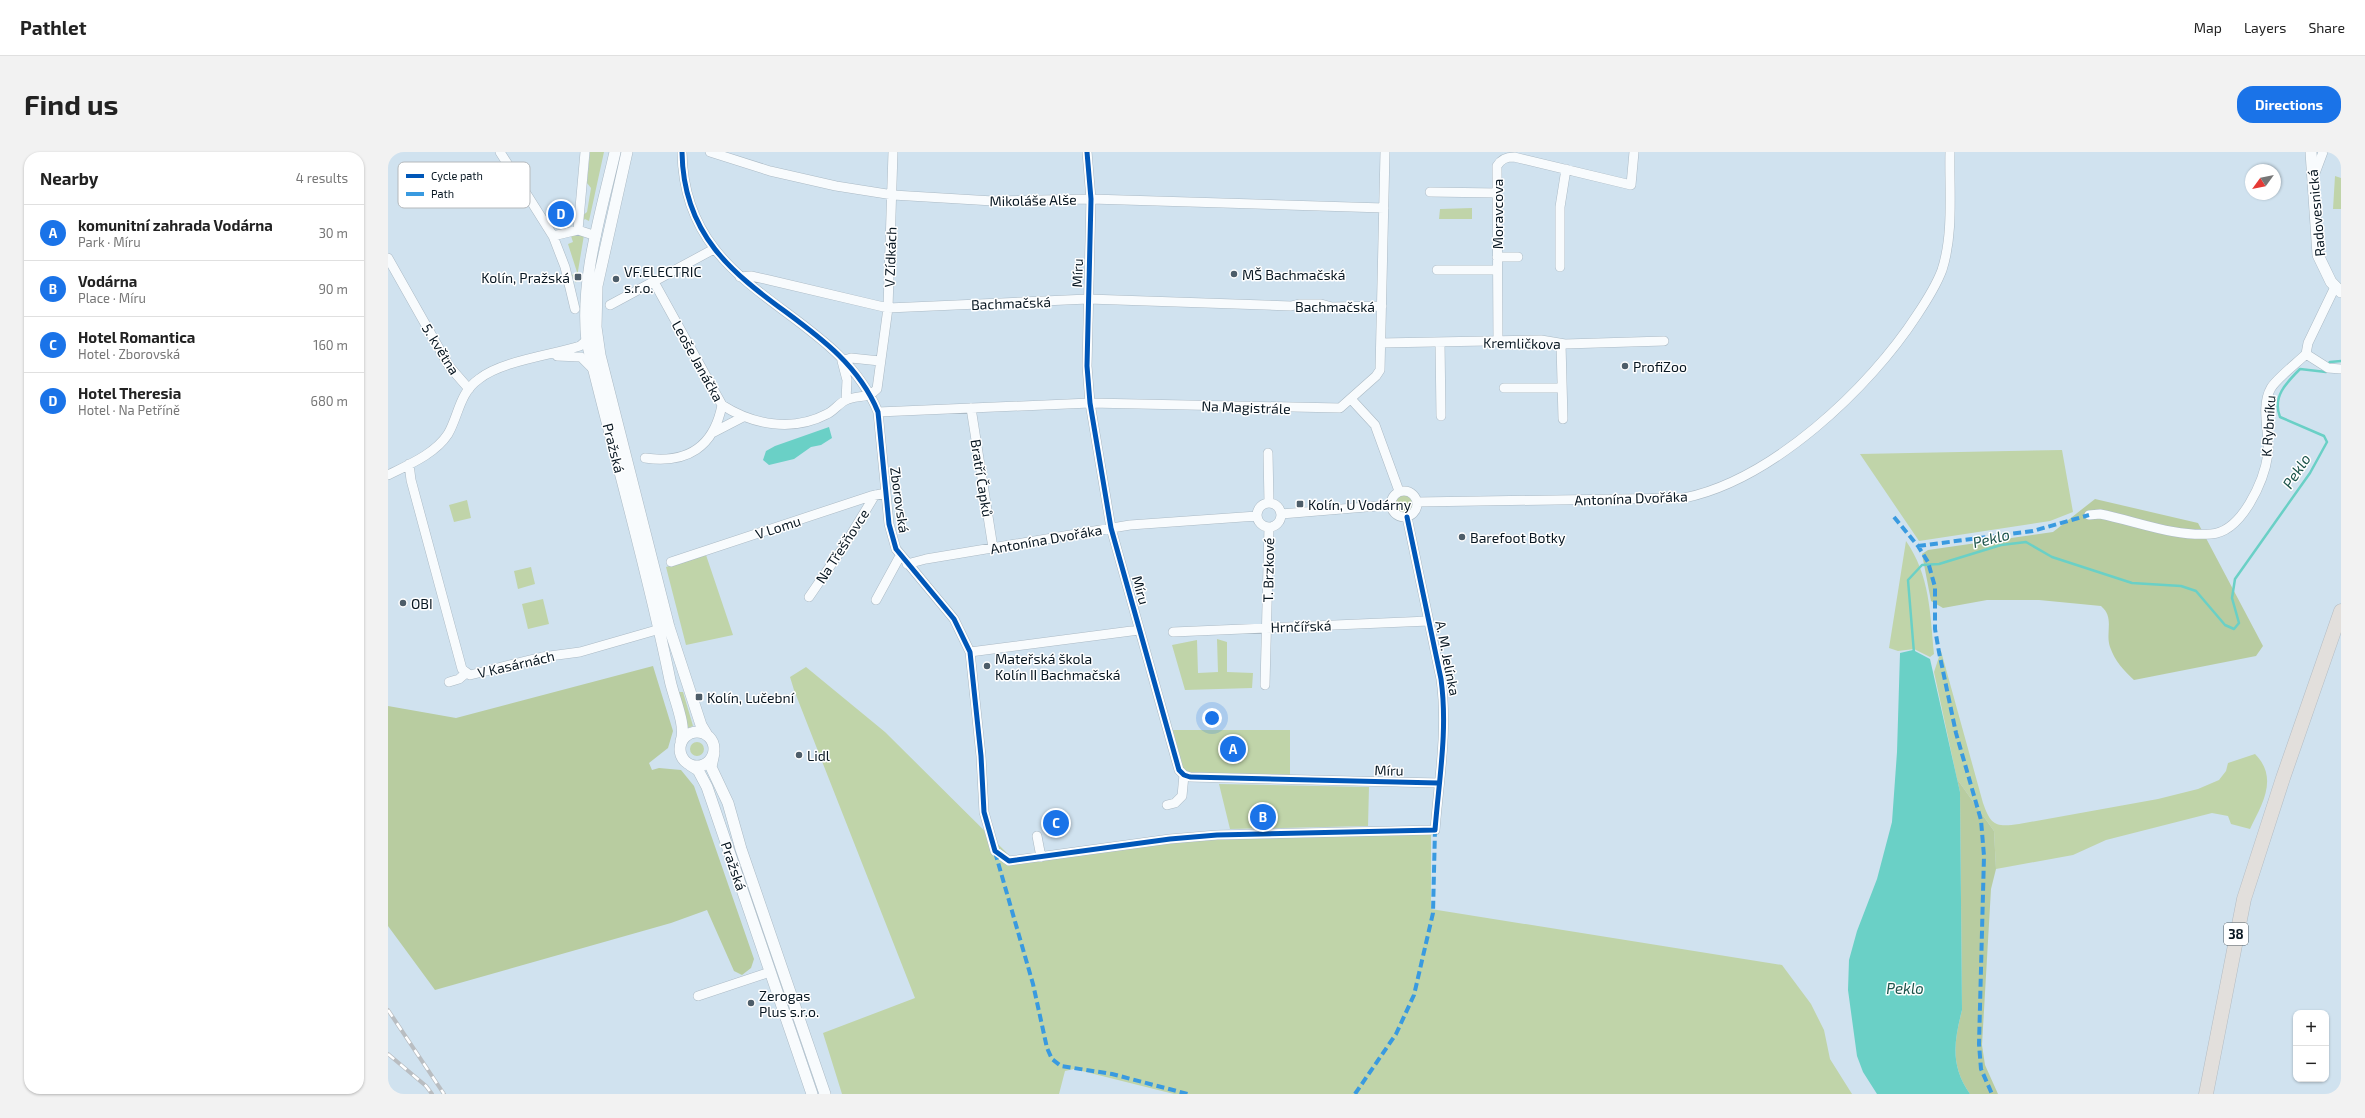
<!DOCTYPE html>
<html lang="en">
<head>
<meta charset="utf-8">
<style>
  body { margin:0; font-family:"Exo 2",sans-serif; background:#f2f2f2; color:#222 }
  .controls { position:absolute; right:12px; bottom:12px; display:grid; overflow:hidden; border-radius:8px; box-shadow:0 1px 3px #0004 }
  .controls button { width:36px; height:36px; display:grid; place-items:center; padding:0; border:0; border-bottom:1px solid #e0e0e0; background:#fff; color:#222; font:20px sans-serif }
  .compass { position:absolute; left:1857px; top:12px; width:36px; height:36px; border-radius:50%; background:#fff; box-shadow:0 1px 3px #0004; rotate:237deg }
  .you { position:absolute; left:824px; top:566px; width:14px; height:14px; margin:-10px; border:3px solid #fff; border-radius:50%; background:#1a73e8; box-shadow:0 0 0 6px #1a73e833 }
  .badge { display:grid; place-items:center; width:26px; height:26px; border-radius:50%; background:#1a73e8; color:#fff; font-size:13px; font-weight:700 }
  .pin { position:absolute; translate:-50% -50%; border:2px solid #fff; box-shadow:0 1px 4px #0006 }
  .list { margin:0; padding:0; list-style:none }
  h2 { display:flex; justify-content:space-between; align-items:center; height:52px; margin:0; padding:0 16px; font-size:17px }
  h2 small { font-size:13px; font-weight:400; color:#767676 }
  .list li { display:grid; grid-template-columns:26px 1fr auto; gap:12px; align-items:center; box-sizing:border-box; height:56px; padding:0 16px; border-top:1px solid #e0e0e0 }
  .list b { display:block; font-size:15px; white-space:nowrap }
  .list p { margin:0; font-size:13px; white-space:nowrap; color:#767676 }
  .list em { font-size:13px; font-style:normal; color:#767676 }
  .map { position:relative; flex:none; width:1953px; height:942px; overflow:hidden; border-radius:16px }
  header { display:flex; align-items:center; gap:24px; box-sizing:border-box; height:56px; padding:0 20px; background:#fff; border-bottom:1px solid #e0e0e0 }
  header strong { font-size:19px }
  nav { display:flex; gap:22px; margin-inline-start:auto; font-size:14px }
  .intro { display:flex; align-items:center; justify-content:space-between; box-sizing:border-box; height:96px; padding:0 24px }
  h1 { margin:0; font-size:28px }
  .button { padding:10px 18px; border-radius:16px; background:#1a73e8; color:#fff; font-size:14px; font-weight:700 }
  main { display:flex; gap:24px; padding:0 24px }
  aside { flex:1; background:#fff; border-radius:16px; box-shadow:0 1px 3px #0004 }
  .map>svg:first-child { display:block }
</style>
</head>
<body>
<header>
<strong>Pathlet</strong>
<nav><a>Map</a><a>Layers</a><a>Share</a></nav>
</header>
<div class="intro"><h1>Find us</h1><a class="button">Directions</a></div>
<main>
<aside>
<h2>Nearby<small>4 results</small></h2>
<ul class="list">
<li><span class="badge">A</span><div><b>komunitní zahrada Vodárna</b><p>Park · Míru</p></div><em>30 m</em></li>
<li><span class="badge">B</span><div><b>Vodárna</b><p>Place · Míru</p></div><em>90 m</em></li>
<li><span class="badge">C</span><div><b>Hotel Romantica</b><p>Hotel · Zborovská</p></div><em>160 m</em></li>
<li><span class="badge">D</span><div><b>Hotel Theresia</b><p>Hotel · Na Petříně</p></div><em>680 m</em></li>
</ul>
</aside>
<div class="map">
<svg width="1953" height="942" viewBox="0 0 1953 942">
  <rect width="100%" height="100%" fill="#d0e2ef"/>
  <path fill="#c0d4a9" d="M202,0H216L201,69L197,67L193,71L194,64L199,60L203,36L199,31Z
    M1947,24L1953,26V57H1945Z
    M1084,56V67H1051L1052,57Z
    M191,82L196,83L188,131L184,123L189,120L180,92L185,90L183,84Z
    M1674,298L1685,360L1662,369L1531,389L1472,302Z
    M1007 352a9 9 0 1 1 18 0a9 9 0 1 1-18 0Z
    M79,348L83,366L66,370L61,353Z
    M1518,389C1542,424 1542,460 1546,502L1542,505L1526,497L1510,499L1501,496Z
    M318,403L345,483L298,493L278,415Z
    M143,415L147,432L130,437L126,419Z
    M155,447L161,472L140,477L134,452Z
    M829,487L839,490V520L865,521L864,536L797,538L784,493L809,488L810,521L830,520Z
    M1553,499L1595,651C1603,674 1608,675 1631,672L1770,647L1810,637L1831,628L1838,619L1840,611L1867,602C1891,626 1874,652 1862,677L1843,672L1840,664L1824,661L1718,688L1685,703L1608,717L1606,679L1569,627L1546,520Z
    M418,515L497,580L629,711L783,689L1043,682V757L1394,813L1423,852L1436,878L1442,907L1464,942H786L686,917L677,919L671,942H454L435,881L527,846L406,538L402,525Z
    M291,540H295L305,574L300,576Z
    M782,578H902V624L798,621L793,616Z
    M302 597a7 7 0 1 1 14 0a7 7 0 1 1-14 0Z
    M831,632L981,635L980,674L842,677Z"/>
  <path fill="#b8cca0" d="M1707,347L1810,371L1875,494L1868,504L1746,528C1735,518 1727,509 1722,495C1717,480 1727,466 1713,454L1651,448H1599L1555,456L1543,449L1534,402L1540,398L1665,380Z
    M265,514L285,579L280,596L261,611L264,618L271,616L293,618L306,634L366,807L363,816L354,823L346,819L319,758L283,771L47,838L0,774V554L68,566Z
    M1569,627L1606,679L1608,717L1603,737L1594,893L1597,913L1610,942H1582C1562,913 1566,890 1574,858L1572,640Z"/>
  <path fill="#6ad0c6" d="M441,275L444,286L433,293L423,295L406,307L381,313L375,308L378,299L387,294Z
    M1525,498L1542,507L1572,640L1574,858C1566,890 1562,913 1582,942H1489L1475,920L1469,904L1460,838L1461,808L1469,779L1489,727L1504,670L1509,600L1512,501Z"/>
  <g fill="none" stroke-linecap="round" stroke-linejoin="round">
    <path stroke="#6ad0c6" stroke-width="2.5" d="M1939,213L1942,210L1953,209
      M1526,501L1520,428L1534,413L1551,412L1613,393L1638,390L1664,405L1744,431L1793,434L1808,439L1837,473L1846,477L1851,471L1844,446L1847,427L1922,321L1939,290L1936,284L1892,265C1884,245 1898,231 1912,217L1938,220V218"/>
    <g stroke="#abbac5" stroke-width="10">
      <path id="minor" d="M112,0L165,84L177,115L187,157
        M294,0C296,145 446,152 490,260L501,372L508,397L566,467L582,500L593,604L596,660L607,699L621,709L782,687L829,683L1047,678C1051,627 1060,578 1053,527L1019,365
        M322,0L382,19L448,34L505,43L605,49L703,47L996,56
        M699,0L703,47L699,214L702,251L723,376L791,618L796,623L802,625L1050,631
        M1926,24L1935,0
        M1042,40L1109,41
        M190,78L197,0
        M165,84L190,78L208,84
        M1109,105H1130
        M0,106L61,214L81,237
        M1172,115V55L1178,17
        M1049,118H1109
        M352,125L363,124L381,128L500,156L700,147L903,154L911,152H933L944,155L994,154
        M266,130L334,253C365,273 405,280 439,262C446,259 451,251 458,248C469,243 480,247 489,237L500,156L505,0
        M222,153L326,97
        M1052,190L1053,264
        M1110,190L1109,14C1113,7 1118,5 1126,5L1243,33L1246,0
        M993,191L1153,188L1177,192L1276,189
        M1173,192L1175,267
        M1918,202L1940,216L1953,217
        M169,204L193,205L205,217
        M1116,236H1174
        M963,247L987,273L1011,339
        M458,248L459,228L454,209L463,206L492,209
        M583,256L605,396
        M490,260L702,251L952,256L988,224L992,218L997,0
        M326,280L355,265
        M880,301L881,351
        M257,306C299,312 326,295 334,253
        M21,312L23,328L74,517L82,523L154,505L192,500L272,477
        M0,323C20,313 47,302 60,282C71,263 71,241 91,227C113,209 164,203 192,194L202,185
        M1003 352a13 13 0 1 1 26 0a13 13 0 1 1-26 0Z
        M1029,350L1296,346C1384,328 1481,237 1529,163C1539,148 1548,134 1554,118C1566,81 1561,38 1562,0
        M869 363a12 12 0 1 1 24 0a12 12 0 1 1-24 0Z
        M893,362L1002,353
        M1701,363L1712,362C1748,369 1786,385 1823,382C1854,380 1876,329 1880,302C1882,282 1872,255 1883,236C1888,227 1910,210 1918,202L1920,191L1947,135
        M283,410L483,344L498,341
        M519,412L538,407L742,373L869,364
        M421,445L456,394L487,343
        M488,448L512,404
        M785,480L1041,469
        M582,500L751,478
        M61,530L71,527L78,521
        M877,533L881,375
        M779,653L787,651L794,644L796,623
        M649,684L653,705
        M310,844L382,820"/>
    </g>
    <g stroke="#abbac5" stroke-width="12">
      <path id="tertiary" d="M227,0C213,62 192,126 199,190C226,303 259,414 282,528C285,544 299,574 293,589
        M239,0L209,134L208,175L212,203L281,475L313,573L319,583
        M1923,0L1930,103L1943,130L1953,140
        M292 597a17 17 0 1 1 34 0a17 17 0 1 1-34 0Z
        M326,601L323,615L340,651L353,697L437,942
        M302,613L310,618L319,635L424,942"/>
    </g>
    <g stroke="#b4bdc4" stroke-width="15">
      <path id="primary" d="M1818,942L1856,747L1895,626L1953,459"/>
    </g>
    <use href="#minor" stroke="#f8fbfd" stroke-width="9"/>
    <use href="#tertiary" stroke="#f8fbfd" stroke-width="11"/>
    <use href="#primary" stroke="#e2dfdc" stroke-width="14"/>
    <g stroke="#b9bdc1" stroke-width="4">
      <path id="rail" d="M0,858L56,942
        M0,902L38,934L44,942"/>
    </g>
    <use href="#rail" stroke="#fff" stroke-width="2.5" stroke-dasharray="8" stroke-linecap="butt"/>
    <path stroke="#399ae0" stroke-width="4" stroke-dasharray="8 4" stroke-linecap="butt" d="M1506,365L1530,394L1540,410L1547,435V477L1551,500L1568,581L1593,668L1596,704L1591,892L1593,917L1604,942
      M1530,394L1645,379L1701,363
      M607,700L645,832L659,896L664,907L673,914L724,922L800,942
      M967,942L1008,882L1026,843L1045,761L1047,678"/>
    <g stroke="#fff" stroke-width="8">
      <path id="cycleway" d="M294,0C296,145 446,152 490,260L501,372L508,397L566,467L582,500L593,604L596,660L607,699L621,709L782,687L829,683L1047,678C1051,627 1060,578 1053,527L1019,365
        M699,0L703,47L699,214L702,251L723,376L791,618L796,623L802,625L1050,631"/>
    </g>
    <use href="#cycleway" stroke="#0057b8" stroke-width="5"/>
  </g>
  <g fill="#4d5d69" stroke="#fff" stroke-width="1.5">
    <circle cx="846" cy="122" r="4"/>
    <rect x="186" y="121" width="8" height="8" rx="2"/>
    <circle cx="228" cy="127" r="4"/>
    <circle cx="1237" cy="214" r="4"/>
    <rect x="908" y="348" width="8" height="8" rx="2"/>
    <circle cx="1074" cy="385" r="4"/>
    <circle cx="15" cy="451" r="4"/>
    <circle cx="599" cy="514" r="4"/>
    <rect x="307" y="541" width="8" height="8" rx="2"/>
    <circle cx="411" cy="603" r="4"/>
    <circle cx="363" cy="851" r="4"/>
  </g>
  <g text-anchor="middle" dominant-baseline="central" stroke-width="3" stroke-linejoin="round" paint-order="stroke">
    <rect fill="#fff" stroke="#515c64" stroke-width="1" x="1836" y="771" width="24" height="22" rx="3"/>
    <g font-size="13" font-weight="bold" fill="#071621">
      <text x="1848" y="782">38</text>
    </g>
    <g font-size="14" fill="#071621" stroke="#fff">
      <text transform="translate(645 48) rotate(-1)">Mikoláše Alše</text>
      <text transform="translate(1928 61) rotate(-95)">Radovesnická</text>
      <text transform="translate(1109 62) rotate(-90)">Moravcova</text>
      <text transform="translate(502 105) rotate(-88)">V Zídkách</text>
      <text transform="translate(689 121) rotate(-88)">Míru</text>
      <text transform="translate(623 151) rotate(-2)">Bachmačská</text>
      <text x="947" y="154">Bachmačská</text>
      <text transform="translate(1134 191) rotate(1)">Kremličkova</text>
      <text transform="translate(53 197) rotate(58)">5. května</text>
      <text transform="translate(310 209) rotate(61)">Leoše Janáčka</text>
      <text transform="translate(858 255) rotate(2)">Na Magistrále</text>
      <text transform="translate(1880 274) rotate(-86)">K Rybníku</text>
      <text transform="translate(226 296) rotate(76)">Pražská</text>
      <text transform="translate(594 326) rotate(81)">Bratří Čapků</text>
      <text transform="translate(1243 346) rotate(-2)">Antonína Dvořáka</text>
      <text transform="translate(512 348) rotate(82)">Zborovská</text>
      <text transform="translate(390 375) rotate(-18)">V Lomu</text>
      <text transform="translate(658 387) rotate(-10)">Antonína Dvořáka</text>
      <text transform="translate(454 394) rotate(-57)">Na Třešňovce</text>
      <text transform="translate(880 418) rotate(-89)">T. Brzkové</text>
      <text transform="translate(753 438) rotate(74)">Míru</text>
      <text transform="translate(913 474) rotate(-2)">Hrnčířská</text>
      <text transform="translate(1060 506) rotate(79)">A. M. Jelínka</text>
      <text transform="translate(128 512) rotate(-13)">V Kasárnách</text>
      <text transform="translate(1001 618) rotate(1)">Míru</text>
      <text transform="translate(346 714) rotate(71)">Pražská</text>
    </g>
    <g font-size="14" fill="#071621" stroke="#fff" text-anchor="start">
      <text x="236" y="119">VF.ELECTRIC<tspan x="236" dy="16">s.r.o.</tspan></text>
      <text x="854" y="122">MŠ Bachmačská</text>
      <text x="182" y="125" text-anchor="end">Kolín, Pražská</text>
      <text x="1245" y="214">ProfiZoo</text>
      <text x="920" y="352">Kolín, U Vodárny</text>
      <text x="1082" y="385">Barefoot Botky</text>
      <text x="23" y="451">OBI</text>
      <text x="607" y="506">Mateřská škola<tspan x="607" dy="16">Kolín II Bachmačská</tspan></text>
      <text x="319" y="545">Kolín, Lučební</text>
      <text x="419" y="603">Lidl</text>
      <text x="371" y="843">Zerogas<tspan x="371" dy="16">Plus s.r.o.</tspan></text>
    </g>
    <g font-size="15" font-style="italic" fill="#1b534a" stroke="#fff">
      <text transform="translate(1908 319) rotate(-57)">Peklo</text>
      <text transform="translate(1603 386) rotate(-14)">Peklo</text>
      <text x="1517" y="836">Peklo</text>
    </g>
  </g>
  <rect x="10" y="10" width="132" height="46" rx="6" fill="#fff" stroke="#b5b9bc" stroke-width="1"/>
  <rect x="18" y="22" width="18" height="4" fill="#0057b8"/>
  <rect x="18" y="40" width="18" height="4" fill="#399ae0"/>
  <g font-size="11" fill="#071621">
    <text x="43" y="28">Cycle path</text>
    <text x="43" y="46">Path</text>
  </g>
</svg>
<div class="controls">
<button>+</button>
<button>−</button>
</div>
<svg class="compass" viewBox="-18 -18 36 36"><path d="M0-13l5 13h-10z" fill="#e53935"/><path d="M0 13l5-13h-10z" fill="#767676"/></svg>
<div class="you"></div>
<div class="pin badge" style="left:845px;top:597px">A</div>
<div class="pin badge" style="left:875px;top:665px">B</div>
<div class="pin badge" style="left:668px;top:671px">C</div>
<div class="pin badge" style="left:173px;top:62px">D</div>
</div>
</main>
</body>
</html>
